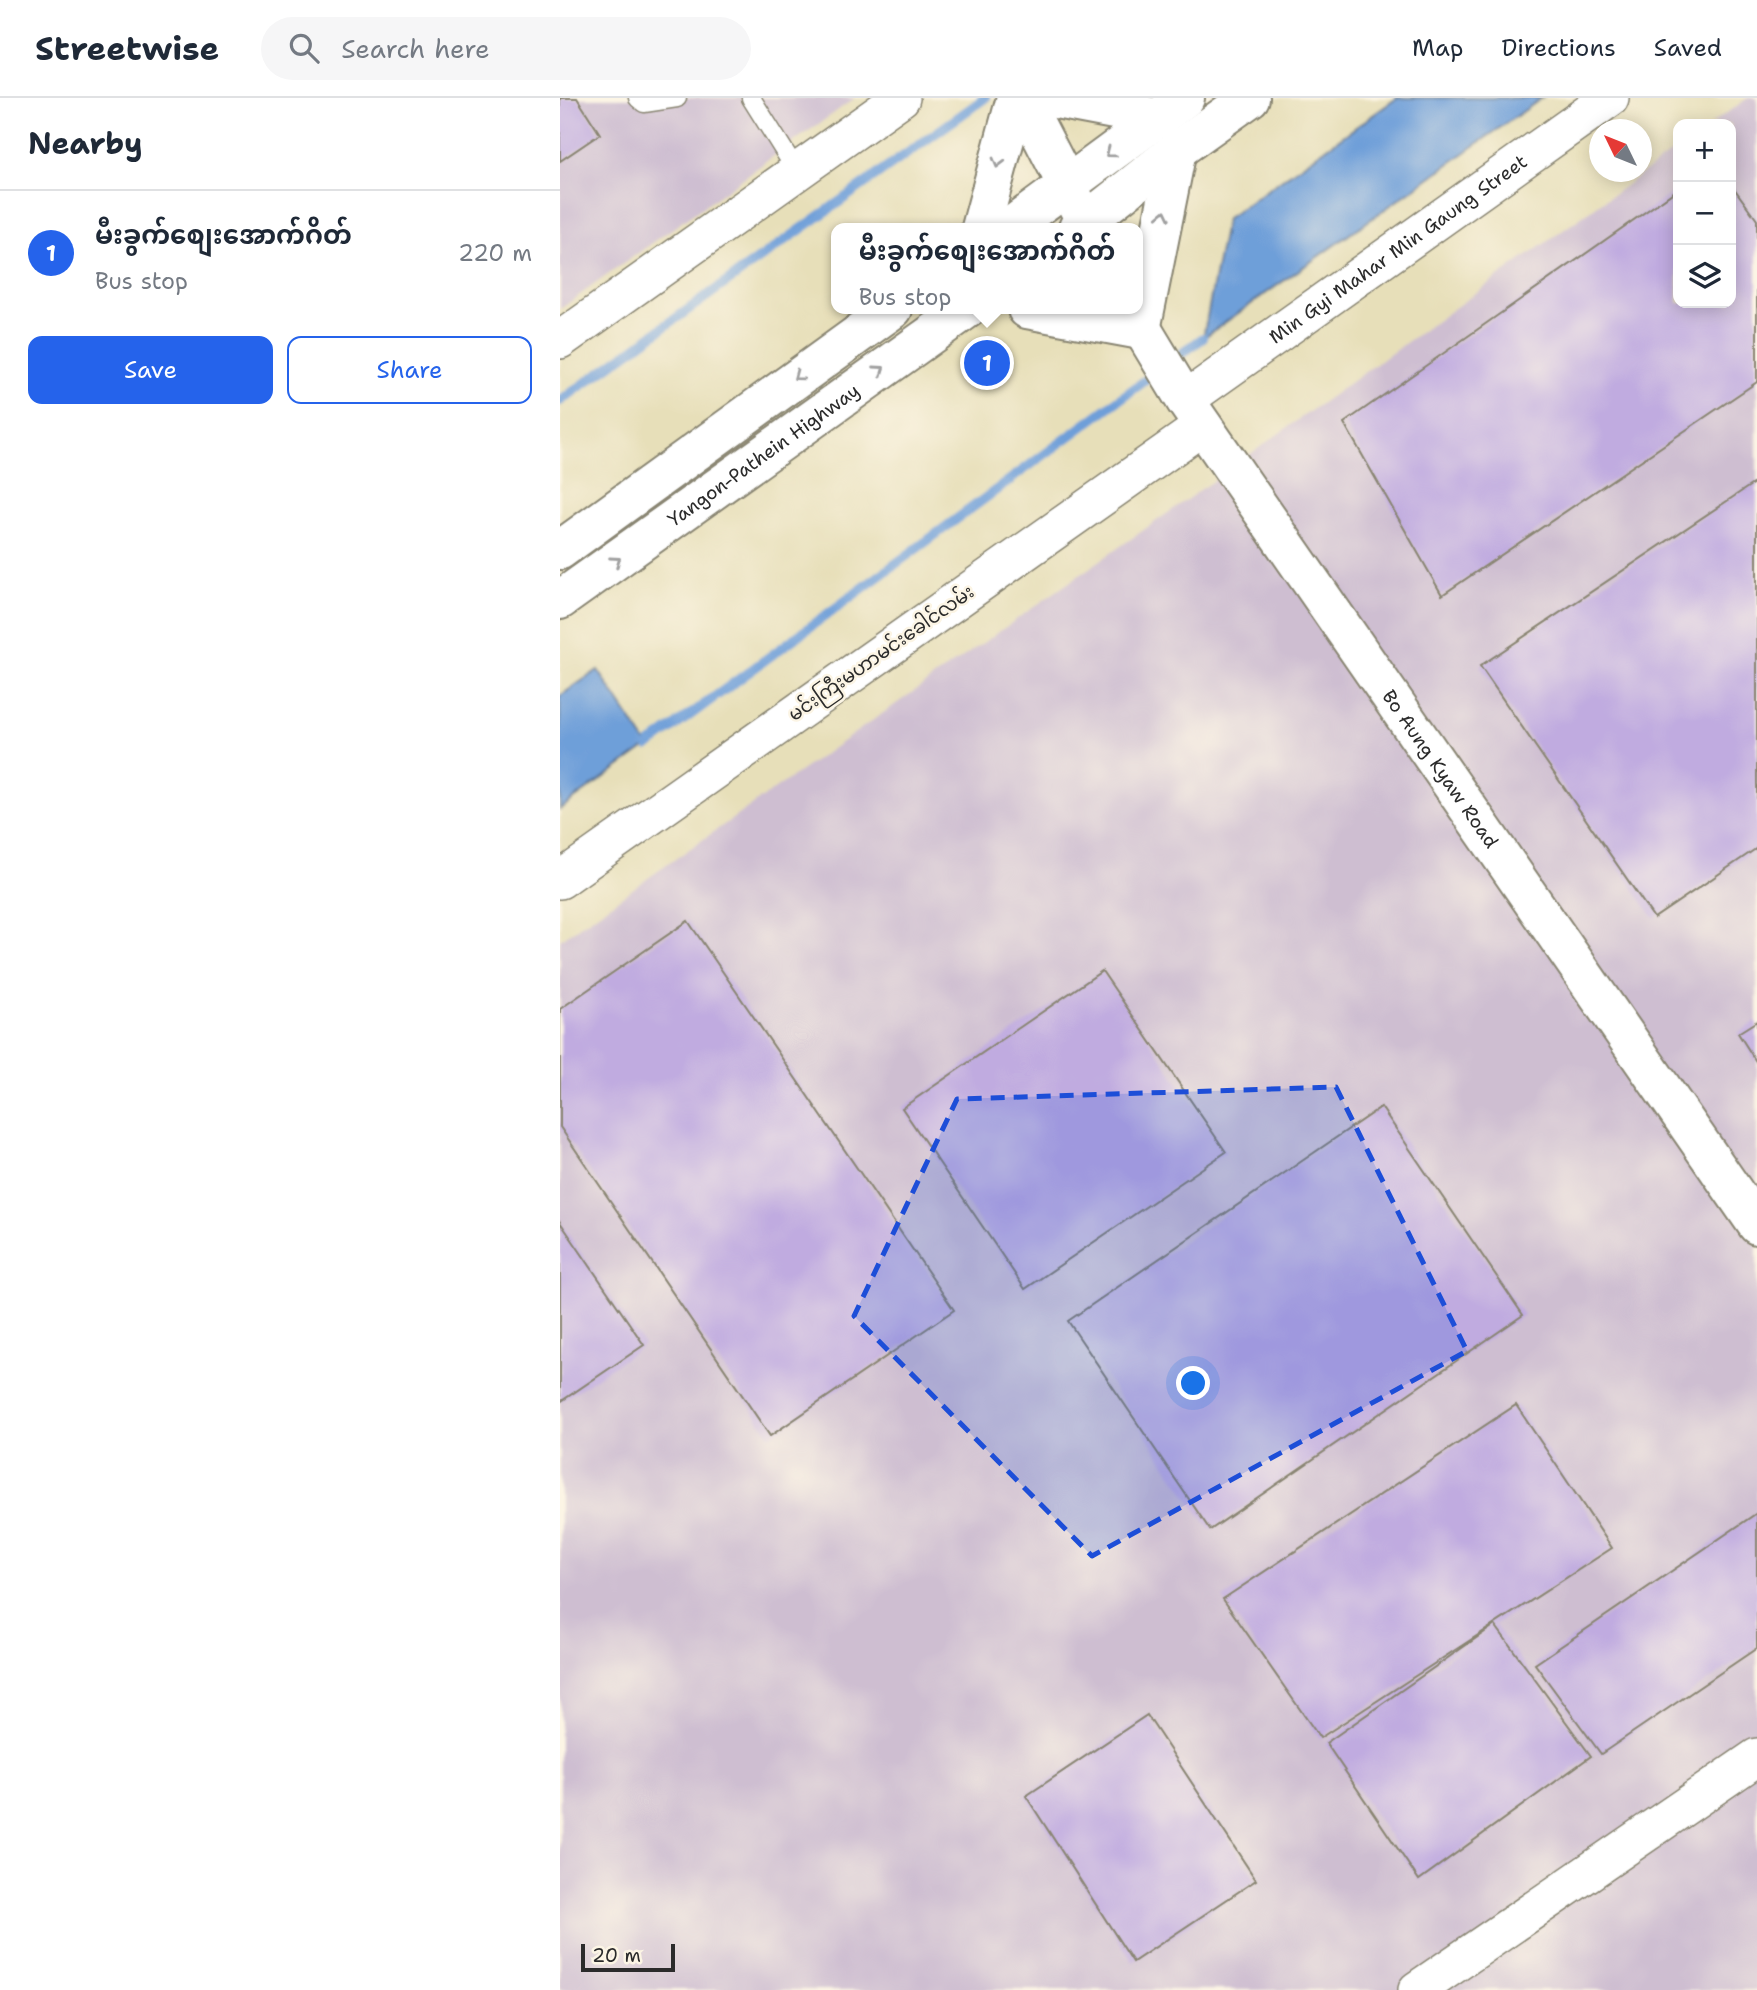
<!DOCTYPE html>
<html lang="en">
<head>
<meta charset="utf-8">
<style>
  body { margin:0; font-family:"Shantell Sans","Noto Sans Myanmar",sans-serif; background:#f6f6f7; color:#1f2937 }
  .controls { position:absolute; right:21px; top:21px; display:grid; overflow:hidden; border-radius:14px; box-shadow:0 4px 18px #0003 }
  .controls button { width:63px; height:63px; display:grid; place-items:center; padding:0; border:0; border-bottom:2px solid #e0e1e3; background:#fff; color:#1f2937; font:35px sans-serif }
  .compass { position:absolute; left:1029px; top:21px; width:63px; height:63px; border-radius:50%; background:#fff; box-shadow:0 4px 18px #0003; rotate:313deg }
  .scale { position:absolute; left:21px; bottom:18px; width:94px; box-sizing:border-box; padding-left:7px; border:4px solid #2b2b2b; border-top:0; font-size:19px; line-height:24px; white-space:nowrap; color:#2b2b2b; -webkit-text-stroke:5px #fcf5e5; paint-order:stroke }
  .you { position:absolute; left:634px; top:1286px; width:24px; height:24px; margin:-18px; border:5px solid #fff; border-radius:50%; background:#1a73e8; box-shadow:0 0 0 10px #1a73e833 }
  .badge { display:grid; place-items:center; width:46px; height:46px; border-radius:50%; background:#2563eb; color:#fff; font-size:23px; font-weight:700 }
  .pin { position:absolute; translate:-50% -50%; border:4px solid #fff; box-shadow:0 2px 7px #0006 }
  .popup { position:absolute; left:271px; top:125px; width:312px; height:91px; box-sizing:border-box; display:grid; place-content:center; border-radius:14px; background:#fff; filter:drop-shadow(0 2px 5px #0005); font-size:23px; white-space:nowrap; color:#747a83 }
  .popup b { font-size:26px; color:#1f2937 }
  .popup::after { content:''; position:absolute; left:50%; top:100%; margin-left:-14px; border:14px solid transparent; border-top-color:#fff }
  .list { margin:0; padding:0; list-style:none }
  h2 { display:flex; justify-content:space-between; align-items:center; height:91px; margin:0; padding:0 28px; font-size:30px }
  h2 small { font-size:23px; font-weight:400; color:#747a83 }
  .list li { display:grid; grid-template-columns:46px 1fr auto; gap:21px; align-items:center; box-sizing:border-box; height:126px; padding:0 28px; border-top:2px solid #e0e1e3 }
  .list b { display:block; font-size:26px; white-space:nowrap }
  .list p { margin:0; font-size:23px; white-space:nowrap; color:#747a83 }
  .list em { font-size:23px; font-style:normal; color:#747a83 }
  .actions { display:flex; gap:14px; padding:21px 28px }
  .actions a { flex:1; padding:16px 0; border:2px solid #2563eb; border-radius:14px; text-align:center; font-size:24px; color:#2563eb }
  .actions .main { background:#2563eb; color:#fff }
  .icon { flex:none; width:38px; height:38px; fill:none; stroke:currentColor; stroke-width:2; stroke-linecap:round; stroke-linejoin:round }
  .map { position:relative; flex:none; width:1197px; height:1892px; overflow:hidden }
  header { display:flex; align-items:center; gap:42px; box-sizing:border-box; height:98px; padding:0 35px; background:#fff; border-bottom:2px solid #e0e1e3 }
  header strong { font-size:33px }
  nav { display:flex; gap:38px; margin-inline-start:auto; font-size:24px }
  .search { width:490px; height:63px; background:#f6f6f7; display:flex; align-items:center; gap:18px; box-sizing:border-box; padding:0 24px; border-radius:38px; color:#747a83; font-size:26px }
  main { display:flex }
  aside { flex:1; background:#fff }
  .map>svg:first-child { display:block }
</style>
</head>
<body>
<header>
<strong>Streetwise</strong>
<div class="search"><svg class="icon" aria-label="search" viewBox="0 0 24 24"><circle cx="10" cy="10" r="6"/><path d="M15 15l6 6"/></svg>Search here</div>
<nav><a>Map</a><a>Directions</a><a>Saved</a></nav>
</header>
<main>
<aside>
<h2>Nearby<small></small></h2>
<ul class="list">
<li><span class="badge">1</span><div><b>မီးခွက်စျေးအောက်ဂိတ်</b><p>Bus stop</p></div><em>220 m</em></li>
</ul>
<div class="actions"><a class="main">Save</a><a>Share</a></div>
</aside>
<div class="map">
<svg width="1197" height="1892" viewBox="0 0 1197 1892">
  <rect width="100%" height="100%" fill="#fcf5e5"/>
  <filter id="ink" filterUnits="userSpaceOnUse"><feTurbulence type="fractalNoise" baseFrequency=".0143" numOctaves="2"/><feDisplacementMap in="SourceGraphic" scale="14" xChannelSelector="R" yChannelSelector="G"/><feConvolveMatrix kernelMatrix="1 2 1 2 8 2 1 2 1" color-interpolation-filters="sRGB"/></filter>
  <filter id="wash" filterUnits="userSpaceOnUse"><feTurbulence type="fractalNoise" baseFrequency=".00686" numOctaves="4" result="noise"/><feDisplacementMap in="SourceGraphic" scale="28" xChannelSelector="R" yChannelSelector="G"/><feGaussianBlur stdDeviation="1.57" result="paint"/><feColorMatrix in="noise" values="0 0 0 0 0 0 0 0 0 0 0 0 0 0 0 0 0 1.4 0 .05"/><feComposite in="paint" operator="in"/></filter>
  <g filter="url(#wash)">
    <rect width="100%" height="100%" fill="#e7dfb9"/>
    <path fill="#cebed1" d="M0,0H295L0,211Z
      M1188,0H1197V1892H0V842L615,410L1118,50V205H1171V26H1151Z"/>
    <path fill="#6e9fd9" stroke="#4c6582" stroke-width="2" d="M837,0H982L643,240L666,121Z
      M38,572L88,648L0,711V598Z"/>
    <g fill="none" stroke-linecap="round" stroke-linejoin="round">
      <path stroke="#6e9fd9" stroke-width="10" d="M610,264L643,240
        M0,303L425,0
        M88,648L598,273"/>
    </g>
    <g id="blocks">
      <path fill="#c0abe0" d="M0,0H17L40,36L0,63Z
        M1171,86L1197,122V284L882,497L784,325L1118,91V205H1171Z
        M1197,383V750L1094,820L920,568Z
        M128,823L394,1212L210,1338L0,1029V911Z
        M542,873L666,1054L465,1191L342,1010Z
        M1197,923V965L1178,935Z
        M821,1009L963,1217L650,1432L508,1223Z
        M0,1124L84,1247L0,1304Z
        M956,1307L1052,1450L760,1640L663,1501Z
        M1197,1415V1550L1041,1656L975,1566Z
        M935,1527L1031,1658L859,1782L766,1645Z
        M587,1617L696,1782L573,1864L466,1698Z"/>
    </g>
  </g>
  <g filter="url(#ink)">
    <use href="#blocks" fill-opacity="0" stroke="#898572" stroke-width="2"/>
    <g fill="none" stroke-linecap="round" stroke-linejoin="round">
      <g stroke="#898572" stroke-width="21">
        <path id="lane" d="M78,0L84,5L117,0
          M191,0L238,75"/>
      </g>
      <g stroke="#898572" stroke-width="40">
        <g id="street">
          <path d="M0,242L341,0"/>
          <path id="s1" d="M625,302L1050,0"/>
          <path d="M0,782L643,328"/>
          <path d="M857,1892L1197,1659"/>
        </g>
      </g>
      <g stroke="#898572" stroke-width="42">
        <g id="secondary">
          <path d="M462,0L529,130"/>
          <path id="s2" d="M570,211L625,302L1197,1127"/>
        </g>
      </g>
      <g stroke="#898572" stroke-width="42">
        <g id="primary">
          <path d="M491,0L597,20"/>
          <path d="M421,130L456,0"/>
          <path d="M449,130L625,0"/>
          <path d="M518,130L617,52L690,0"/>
          <path d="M467,211L581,232L617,52"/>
          <path d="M0,452L333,211"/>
          <path id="s3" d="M0,502L407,211"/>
        </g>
      </g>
      <use href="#lane" stroke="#fff" stroke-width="18"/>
      <use href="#street" stroke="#fff" stroke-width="37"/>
      <use href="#secondary" stroke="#fff" stroke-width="38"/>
      <use href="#primary" stroke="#fff" stroke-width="38"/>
    </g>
    <defs><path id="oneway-chevron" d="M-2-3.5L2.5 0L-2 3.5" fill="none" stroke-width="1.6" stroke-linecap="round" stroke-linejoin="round" transform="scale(1.75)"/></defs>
    <g stroke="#a0a0a0">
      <use href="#oneway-chevron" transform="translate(550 55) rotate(143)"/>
      <use href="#oneway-chevron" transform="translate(438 65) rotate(105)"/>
      <use href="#oneway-chevron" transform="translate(604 117) rotate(-78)"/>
      <use href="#oneway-chevron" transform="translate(320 272) rotate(-35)"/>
      <use href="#oneway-chevron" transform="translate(238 278) rotate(143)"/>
      <use href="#oneway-chevron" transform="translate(56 463) rotate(-35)"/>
    </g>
  </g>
  <path fill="#1d4ed8" fill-opacity="0.2" stroke="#1d4ed8" stroke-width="5" stroke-dasharray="14 9" stroke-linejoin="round" d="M776,989L907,1253L532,1458L294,1218L397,1001Z"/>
  <g text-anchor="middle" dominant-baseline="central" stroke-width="5" stroke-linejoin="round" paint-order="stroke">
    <g font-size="19" fill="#2b2b2b" stroke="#fcf5e5">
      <text stroke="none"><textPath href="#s1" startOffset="261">Min Gyi Mahar Min Gaung Street</textPath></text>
      <text stroke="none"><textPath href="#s3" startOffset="250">Yangon-Pathein Highway</textPath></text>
      <text transform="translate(321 555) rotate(-35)">မင်းကြီးမဟာမင်းခေါင်လမ်း</text>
      <text stroke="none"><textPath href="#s2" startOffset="555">Bo Aung Kyaw Road</textPath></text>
    </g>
  </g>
</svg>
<div class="controls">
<button>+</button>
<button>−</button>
<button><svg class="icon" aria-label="layers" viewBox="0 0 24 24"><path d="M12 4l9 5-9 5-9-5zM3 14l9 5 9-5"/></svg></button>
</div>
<svg class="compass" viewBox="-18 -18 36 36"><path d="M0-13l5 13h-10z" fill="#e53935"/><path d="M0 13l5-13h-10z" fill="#747a83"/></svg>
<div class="scale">20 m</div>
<div class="you"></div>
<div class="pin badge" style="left:427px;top:265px">1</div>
<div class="popup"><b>မီးခွက်စျေးအောက်ဂိတ်</b>Bus stop</div>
</div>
</main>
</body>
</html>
